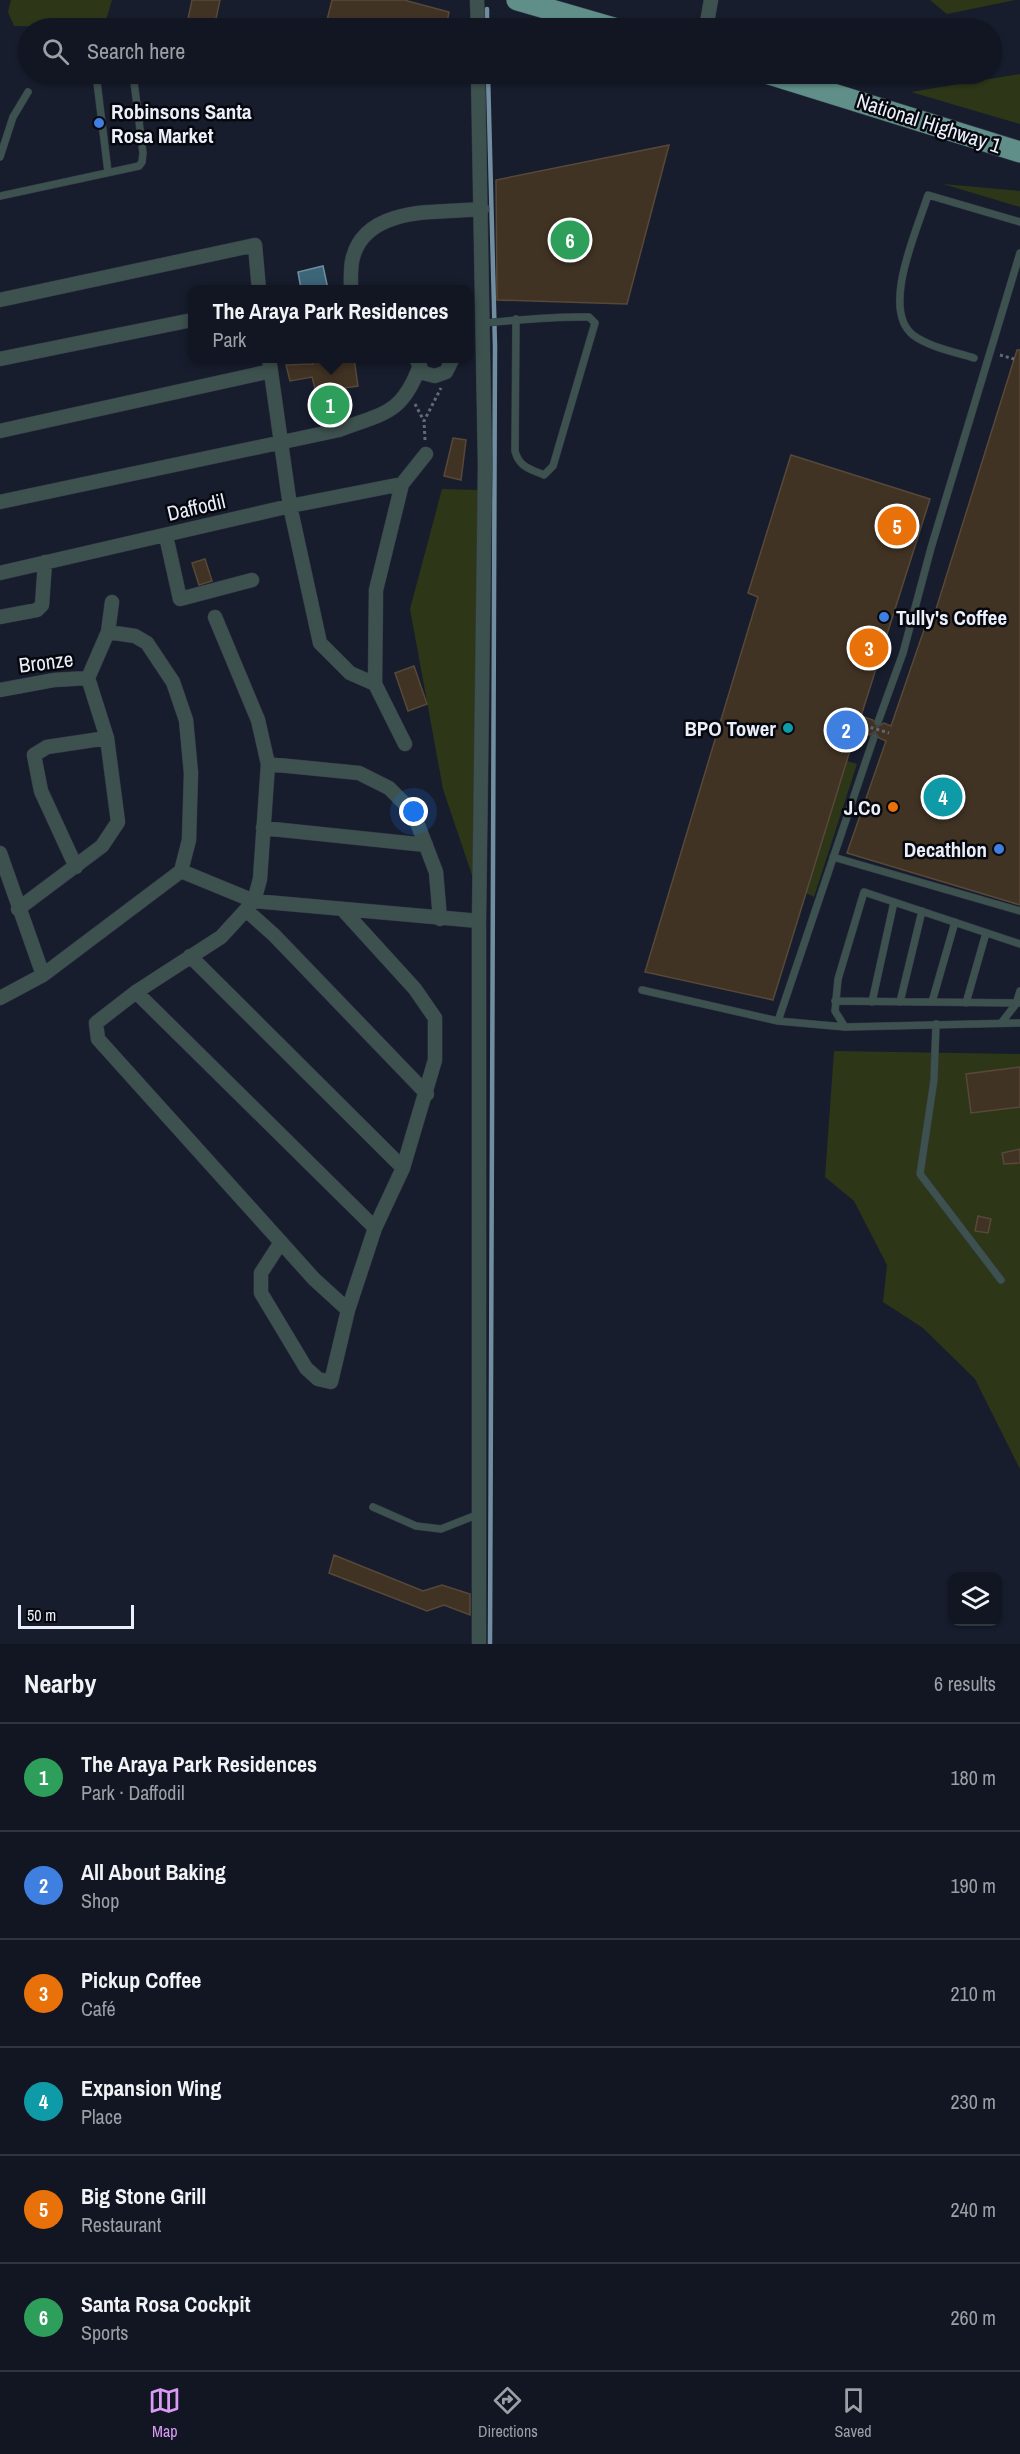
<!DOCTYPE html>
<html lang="en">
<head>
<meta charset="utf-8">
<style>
  body { margin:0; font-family:"Archivo Narrow",sans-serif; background:#1a1f2a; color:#f1f3f6 }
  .controls { position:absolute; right:18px; bottom:18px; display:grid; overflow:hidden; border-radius:12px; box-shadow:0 2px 4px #0004 }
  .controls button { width:54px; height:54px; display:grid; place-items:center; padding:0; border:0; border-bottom:2px solid #303540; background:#111622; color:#f1f3f6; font:30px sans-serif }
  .scale { position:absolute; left:18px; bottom:15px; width:116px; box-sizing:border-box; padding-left:6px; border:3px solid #eaeffa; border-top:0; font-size:16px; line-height:21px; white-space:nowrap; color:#eaeffa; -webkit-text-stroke:4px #06080e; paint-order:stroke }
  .you { position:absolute; left:414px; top:812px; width:21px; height:21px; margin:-15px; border:4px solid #fff; border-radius:50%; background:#1a73e8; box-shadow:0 0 0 9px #1a73e833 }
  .badge { display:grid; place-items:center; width:39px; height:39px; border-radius:50%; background:#da9af6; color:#fff; font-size:20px; font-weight:700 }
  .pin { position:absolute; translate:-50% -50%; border:3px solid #fff; box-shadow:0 2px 6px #0006 }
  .popup { position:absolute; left:188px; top:285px; width:285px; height:78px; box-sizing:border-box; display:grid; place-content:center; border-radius:12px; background:#111622; filter:drop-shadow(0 2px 4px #0005); font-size:20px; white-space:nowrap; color:#9c9fa5 }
  .popup b { font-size:22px; color:#f1f3f6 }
  .popup::after { content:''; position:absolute; left:50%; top:100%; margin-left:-12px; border:12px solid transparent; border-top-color:#111622 }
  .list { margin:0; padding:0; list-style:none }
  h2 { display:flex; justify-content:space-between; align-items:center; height:78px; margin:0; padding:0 24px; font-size:26px }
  h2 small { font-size:20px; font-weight:400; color:#9c9fa5 }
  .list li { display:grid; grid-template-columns:39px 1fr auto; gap:18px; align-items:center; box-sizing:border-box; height:108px; padding:0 24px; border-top:2px solid #303540 }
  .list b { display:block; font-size:22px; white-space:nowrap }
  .list p { margin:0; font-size:20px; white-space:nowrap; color:#9c9fa5 }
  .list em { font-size:20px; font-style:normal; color:#9c9fa5 }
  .icon { flex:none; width:33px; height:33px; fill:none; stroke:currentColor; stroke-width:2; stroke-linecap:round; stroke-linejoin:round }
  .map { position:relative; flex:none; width:1020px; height:1644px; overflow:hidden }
  .search { position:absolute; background:#111622; box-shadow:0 2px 4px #0004; left:18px; right:18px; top:18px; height:66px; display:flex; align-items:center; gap:15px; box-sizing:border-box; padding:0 21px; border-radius:33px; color:#9c9fa5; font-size:22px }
  .sheet { height:726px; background:#111622 }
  nav { display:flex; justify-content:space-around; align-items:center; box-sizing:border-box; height:84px; border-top:2px solid #303540; background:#111622; font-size:16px; color:#9c9fa5 }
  nav a { display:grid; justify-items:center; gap:3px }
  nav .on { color:#da9af6 }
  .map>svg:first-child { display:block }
</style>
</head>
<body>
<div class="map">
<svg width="1020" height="1644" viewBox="0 0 1020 1644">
  <rect width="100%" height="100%" fill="#171d2d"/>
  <path fill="#2e3618" d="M11,0H112L104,27L14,26L8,12Z
    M930,0H1015L947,14Z
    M1020,74V124L911,92Z
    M943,184L1020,191V207Z
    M442,489L479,490L477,890L443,789L410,609Z
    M847,761L857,764L814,897L806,893Z
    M834,1051L1020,1054V1469L975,1379L923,1328L883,1302L887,1265L854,1201L825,1177Z"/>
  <path fill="#3c6578" stroke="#708e9f" stroke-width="1.5" d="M323,266L328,289H301L298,272Z"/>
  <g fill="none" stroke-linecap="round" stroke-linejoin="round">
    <path stroke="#708e9f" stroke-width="4.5" d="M487,9V28
      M488,74L495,346L490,1644"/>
  </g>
  <path fill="#413324" stroke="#574838" stroke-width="1.5" d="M192,0H220L214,28H186Z
    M332,0H404L449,12L446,28H325Z
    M669,145L627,304L497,300L496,180Z
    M1017,350H1020V905L847,853L886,741L879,738L875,732L869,735L856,731L773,1000L645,972L758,597L748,593L791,455L930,499L861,716L873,720L877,727L884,723L891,726L927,621L932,622Z
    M312,358H354L358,386L316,392L312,377L290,381L286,365L313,364Z
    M453,438L466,440L461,480L444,476Z
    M205,559L212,581L199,585L192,563Z
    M414,666L427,704L408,711L395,673Z
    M1020,1067V1107L971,1113L966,1074Z
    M1020,1149V1163L1004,1164L1002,1153Z
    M978,1216L991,1219L988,1233L975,1231Z
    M334,1555L423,1591L442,1585L470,1594V1615L444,1605L427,1611L329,1573Z"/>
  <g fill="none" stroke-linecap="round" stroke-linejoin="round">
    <g stroke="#353a4a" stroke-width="8">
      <path id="service" d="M96,74L108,172
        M0,157L13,117L28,92
        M0,196L139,166L142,162L143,153L133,74
        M484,323C519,320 553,316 589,317L595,323L553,466L544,475C530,469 519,467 515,451L516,319
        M974,358C955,352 929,347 913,335C880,309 918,228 928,195L1020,222
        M878,722L903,653L931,548L1020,253
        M874,737L778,1021L845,1027L1020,1023
        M833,857L1020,911
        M642,990L778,1021
        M835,1001L1020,1003
        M872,1002L894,902
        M900,1002L922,911
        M932,1002L955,922
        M966,1003L986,933
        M1002,1022L1016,1004L1020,991
        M936,1024L934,1080L920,1174L1001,1280
        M845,1027L835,1011L838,979L864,892L1020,944
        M373,1507L416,1526L441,1529L479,1514"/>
    </g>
    <g stroke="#353a4a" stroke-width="15">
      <path id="minor" d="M477,0L478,28
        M706,28L711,0
        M478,74L485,466L479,921V1644
        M351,290C351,279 350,267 353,257C367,205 440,213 482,209
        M0,300L255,245L259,290
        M269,358L290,506L320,643L350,673L375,684
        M416,358L423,373L435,376L446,372L453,358
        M0,359L192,320
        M0,431L271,371
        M0,502L339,430C383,413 401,415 419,368
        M166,536L180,599L252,580
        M0,573L290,506L402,484
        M0,617L37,610L42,605L45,562
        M215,617L258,720L268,764L260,879L254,901L221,937L136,992L96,1023L98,1039L314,1279L348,1310
        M0,690L54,680L88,678L108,632L112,602
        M405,744L375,684L376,590L402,484L426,454
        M268,764L359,773L389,788L413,812L436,872L440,919
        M263,828L426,845
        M0,853L43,975
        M76,867L41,791L34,755L47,747L107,738
        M181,871L254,901L479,921
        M18,909L102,846L118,822L107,738L88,678
        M246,910L274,935L427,1094
        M190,956L403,1168
        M136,992L375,1228
        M0,998L43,975L181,871L189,840L191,773L186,720L173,682L147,643L135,636L108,632
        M281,1242L261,1273V1293L306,1368L318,1379L331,1382L348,1310L375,1228L403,1168L435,1060V1018L415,989L344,911"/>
    </g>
    <g stroke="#353a4a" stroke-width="22">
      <path id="trunk" d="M517,0L614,28
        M769,74L1020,152"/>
    </g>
    <path stroke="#626876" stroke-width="3" stroke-dasharray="3 3" stroke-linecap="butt" d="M1000,355L1014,359
      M415,404L424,421
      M425,440L424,421L441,388"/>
    <use href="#service" stroke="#3d514e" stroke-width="7"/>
    <use href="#minor" stroke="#3d514e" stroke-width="14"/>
    <use href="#trunk" stroke="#608e88" stroke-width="21"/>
    <path stroke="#626876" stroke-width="3" stroke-dasharray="3 3" stroke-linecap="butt" d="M859,724L889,733"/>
  </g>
  <g fill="#3f7fe0" stroke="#06080e" stroke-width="2">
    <circle cx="99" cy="123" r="6"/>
    <circle cx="884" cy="617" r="6"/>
    <circle cx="999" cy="849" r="6"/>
  </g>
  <circle fill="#0f9aa8" stroke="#06080e" stroke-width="2" cx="788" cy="728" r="6"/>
  <circle fill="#e8710a" stroke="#06080e" stroke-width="2" cx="893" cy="807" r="6"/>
  <g text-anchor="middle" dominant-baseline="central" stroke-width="5" stroke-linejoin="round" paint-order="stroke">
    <g font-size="21" font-weight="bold" fill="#eaeffa" stroke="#06080e" text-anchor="end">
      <text x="111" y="111" text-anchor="start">Robinsons Santa<tspan x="111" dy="24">Rosa Market</tspan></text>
      <text x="896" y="617" text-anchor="start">Tully's Coffee</text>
      <text x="776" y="728">BPO Tower</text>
      <text x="881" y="807">J.Co</text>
      <text x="987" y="849">Decathlon</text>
    </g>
    <g font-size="21" fill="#eaeffa" stroke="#06080e">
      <text transform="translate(929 123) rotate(18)">National Highway 1</text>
      <text transform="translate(196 507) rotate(-13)">Daffodil</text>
      <text transform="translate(46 662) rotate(-7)">Bronze</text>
    </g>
  </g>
</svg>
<div class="controls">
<button><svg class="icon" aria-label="layers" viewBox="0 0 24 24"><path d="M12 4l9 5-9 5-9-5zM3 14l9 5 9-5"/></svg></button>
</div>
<div class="scale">50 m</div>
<div class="you"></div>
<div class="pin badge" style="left:330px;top:405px;background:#2e9e5b">1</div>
<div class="popup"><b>The Araya Park Residences</b>Park</div>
<div class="pin badge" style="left:846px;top:730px;background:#3f7fe0">2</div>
<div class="pin badge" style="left:869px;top:648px;background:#e8710a">3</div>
<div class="pin badge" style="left:943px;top:797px;background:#0f9aa8">4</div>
<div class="pin badge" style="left:897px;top:526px;background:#e8710a">5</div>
<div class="pin badge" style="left:570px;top:240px;background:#2e9e5b">6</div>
<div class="search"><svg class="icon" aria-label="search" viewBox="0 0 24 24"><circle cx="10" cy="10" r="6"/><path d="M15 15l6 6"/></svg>Search here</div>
</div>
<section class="sheet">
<h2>Nearby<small>6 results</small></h2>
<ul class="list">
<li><span class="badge" style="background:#2e9e5b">1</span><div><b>The Araya Park Residences</b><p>Park · Daffodil</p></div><em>180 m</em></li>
<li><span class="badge" style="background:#3f7fe0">2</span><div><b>All About Baking</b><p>Shop</p></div><em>190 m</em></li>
<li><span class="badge" style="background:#e8710a">3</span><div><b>Pickup Coffee</b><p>Café</p></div><em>210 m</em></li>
<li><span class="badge" style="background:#0f9aa8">4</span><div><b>Expansion Wing</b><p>Place</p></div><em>230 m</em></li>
<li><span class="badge" style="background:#e8710a">5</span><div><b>Big Stone Grill</b><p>Restaurant</p></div><em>240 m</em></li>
<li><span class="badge" style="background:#2e9e5b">6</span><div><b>Santa Rosa Cockpit</b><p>Sports</p></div><em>260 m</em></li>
</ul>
</section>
<nav>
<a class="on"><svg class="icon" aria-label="map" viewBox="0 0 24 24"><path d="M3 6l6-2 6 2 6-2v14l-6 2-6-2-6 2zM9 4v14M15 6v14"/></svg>Map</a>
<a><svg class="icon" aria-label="directions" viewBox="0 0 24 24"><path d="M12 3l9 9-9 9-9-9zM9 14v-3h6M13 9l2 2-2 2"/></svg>Directions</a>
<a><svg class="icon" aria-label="saved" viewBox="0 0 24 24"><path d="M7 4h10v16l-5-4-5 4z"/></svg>Saved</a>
</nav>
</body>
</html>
